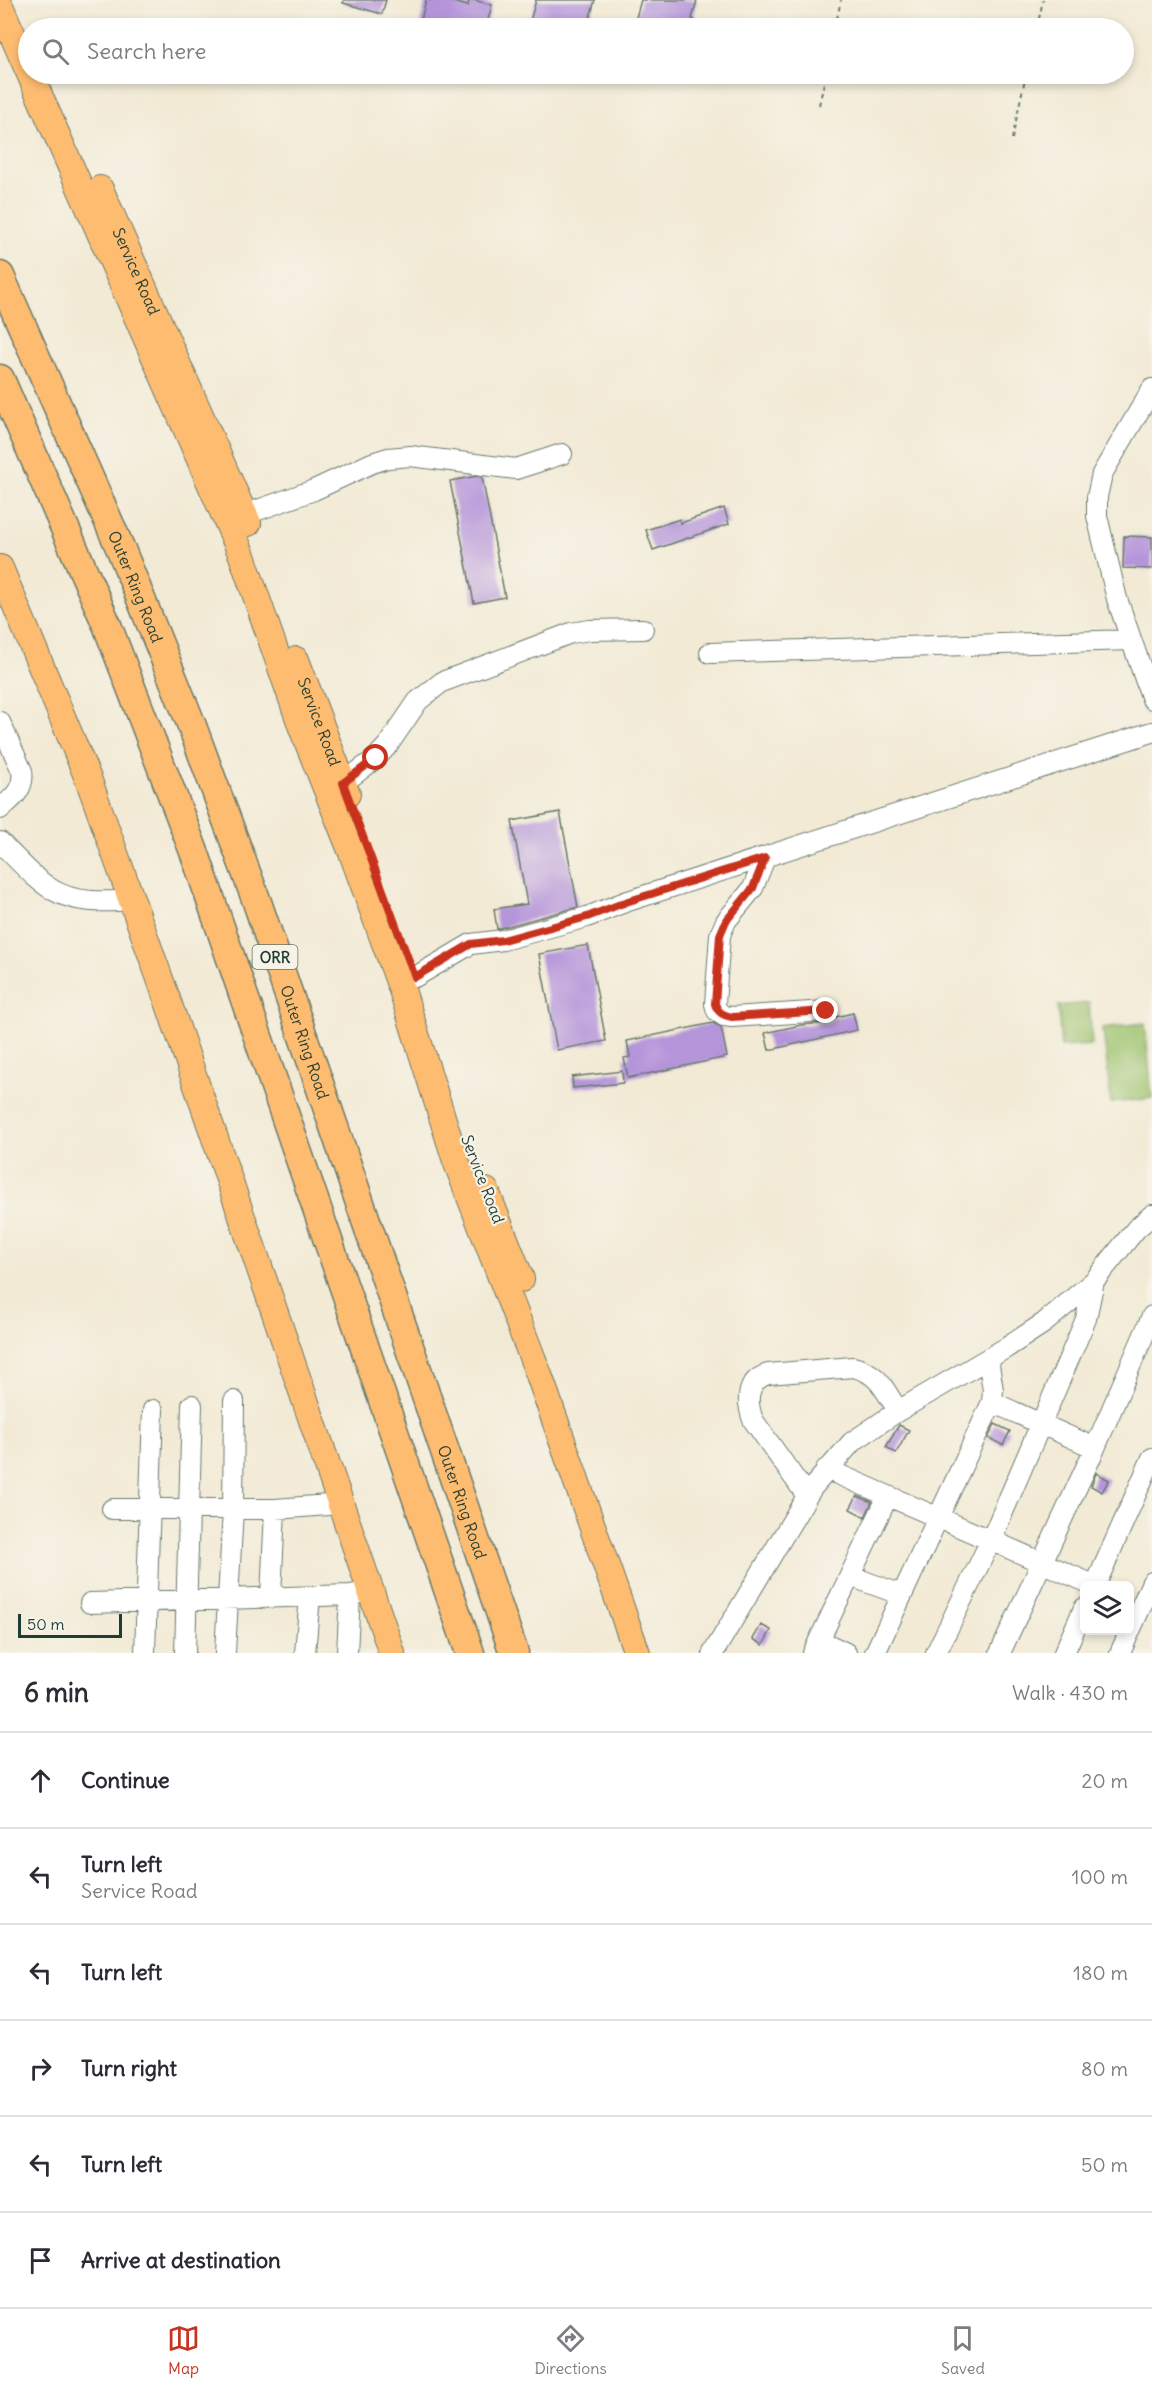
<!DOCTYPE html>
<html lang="en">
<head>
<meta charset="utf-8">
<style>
  body { margin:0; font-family:Delius,sans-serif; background:#f2f2f3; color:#2b2b33 }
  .controls { position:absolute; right:18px; bottom:18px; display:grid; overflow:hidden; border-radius:9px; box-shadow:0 3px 9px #0003 }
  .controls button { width:54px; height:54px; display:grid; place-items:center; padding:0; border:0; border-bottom:2px solid #e1e1e2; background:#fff; color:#2b2b33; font:30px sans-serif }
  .scale { position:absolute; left:18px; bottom:15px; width:104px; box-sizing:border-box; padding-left:6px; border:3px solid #1f3d34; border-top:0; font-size:16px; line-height:21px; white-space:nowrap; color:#1f3d34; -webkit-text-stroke:4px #f7f3e8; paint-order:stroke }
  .stop { position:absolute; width:18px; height:18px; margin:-14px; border:4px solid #c8321e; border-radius:50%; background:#fff }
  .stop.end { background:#c8321e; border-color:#fff; box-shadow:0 2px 6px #0008 }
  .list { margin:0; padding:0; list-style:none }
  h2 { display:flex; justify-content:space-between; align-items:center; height:78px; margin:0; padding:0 24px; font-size:26px }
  h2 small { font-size:20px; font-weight:400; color:#7c7c81 }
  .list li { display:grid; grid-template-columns:39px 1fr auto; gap:18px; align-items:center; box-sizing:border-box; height:96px; padding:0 24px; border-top:2px solid #e1e1e2 }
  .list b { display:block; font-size:22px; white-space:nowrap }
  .list p { margin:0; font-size:20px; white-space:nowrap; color:#7c7c81 }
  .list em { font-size:20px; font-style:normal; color:#7c7c81 }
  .icon { flex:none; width:33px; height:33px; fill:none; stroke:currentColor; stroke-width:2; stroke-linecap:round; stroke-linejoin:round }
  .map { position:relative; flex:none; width:1152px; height:1653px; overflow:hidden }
  .search { position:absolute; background:#fff; box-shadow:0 3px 9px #0003; left:18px; right:18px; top:18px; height:66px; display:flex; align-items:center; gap:15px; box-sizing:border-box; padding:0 21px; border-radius:33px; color:#7c7c81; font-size:22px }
  .sheet { height:654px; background:#fff }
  nav { display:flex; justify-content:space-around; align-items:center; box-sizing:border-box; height:84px; border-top:2px solid #e1e1e2; background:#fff; font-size:16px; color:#7c7c81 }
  nav a { display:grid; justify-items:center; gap:3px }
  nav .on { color:#c8321e }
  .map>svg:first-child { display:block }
</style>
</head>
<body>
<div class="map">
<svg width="1152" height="1653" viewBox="0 0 1152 1653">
  <rect width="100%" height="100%" fill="#f7f3e8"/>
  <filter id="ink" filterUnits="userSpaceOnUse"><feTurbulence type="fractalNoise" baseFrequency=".0167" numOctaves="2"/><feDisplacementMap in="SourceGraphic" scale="12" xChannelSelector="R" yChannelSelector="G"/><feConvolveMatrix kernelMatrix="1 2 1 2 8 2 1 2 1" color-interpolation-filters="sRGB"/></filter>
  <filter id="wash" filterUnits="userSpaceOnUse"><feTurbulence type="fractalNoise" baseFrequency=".008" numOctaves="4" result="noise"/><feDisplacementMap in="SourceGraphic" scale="24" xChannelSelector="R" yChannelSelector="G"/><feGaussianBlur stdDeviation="1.35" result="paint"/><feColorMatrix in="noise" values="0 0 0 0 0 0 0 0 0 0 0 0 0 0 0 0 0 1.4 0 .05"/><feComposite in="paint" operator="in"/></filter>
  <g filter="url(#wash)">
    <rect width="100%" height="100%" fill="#f2ead5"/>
    <path fill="#9cc26d" stroke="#5e8050" stroke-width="1.5" d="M1089,1003L1092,1045L1061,1047L1058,1006Z
      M1145,1023L1152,1098L1111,1103L1103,1028Z"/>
    <g id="blocks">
      <path fill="#b595da" d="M344,0H386L382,14L343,3Z
        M426,0H446L468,6L469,0H474L492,5L486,28H466L444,23L443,28H438L420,24Z
        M536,0H595L587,28H528Z
        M641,0H697L692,19L695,20L693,28H633Z
        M477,476L482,477L505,597L474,603L450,481Z
        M724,508L729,524L653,550L646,530L680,519L681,523Z
        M1124,536L1152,537V569L1123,568Z
        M560,812L578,907L497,929L494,909L527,904L512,821Z
        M588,945L606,1041L557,1050L539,954Z
        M853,1013L857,1030L769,1050L765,1033L801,1025L827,1023L836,1017Z
        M713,1023L721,1027L727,1057L628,1078L624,1058L630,1057L627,1041Z
        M622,1071L623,1083L573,1088L572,1077Z
        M995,1424L1010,1431L1003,1445L988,1438Z
        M899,1425L909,1430L896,1453L886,1447Z
        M1096,1473L1109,1480L1102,1492L1091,1486Z
        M857,1496L872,1502L865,1517L850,1509Z
        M761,1625L771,1630L763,1645L753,1639Z"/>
    </g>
  </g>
  <g filter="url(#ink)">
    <use href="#blocks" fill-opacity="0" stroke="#697a6c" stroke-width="1.5"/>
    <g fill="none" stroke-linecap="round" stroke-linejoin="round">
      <g stroke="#697a6c" stroke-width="22">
        <path id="minor" d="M1152,389L1102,474L1097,497V516L1117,599L1152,699
          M244,515L314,490L372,463L388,458L410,456L516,469L562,454
          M710,653L1130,640
          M0,722L22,771C25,789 13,798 0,809
          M343,783L376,758L388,745L418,701L442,682L571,633L590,630L643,629
          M0,842C49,892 58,906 132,900
          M765,858L753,888L726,921L720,935L715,1004L717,1011L724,1016L732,1017L826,1011
          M415,977L471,944L503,940L587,917L625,902L1152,732
          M992,1402L1095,1448L1000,1653
          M1095,1448L1152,1316
          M826,1469L1096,1586
          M807,1496L753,1420C746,1401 746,1381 768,1374L853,1367C879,1373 884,1389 898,1411
          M112,1509H275L342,1504
          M850,1576L902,1595
          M1095,1586L1152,1458
          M271,1597L275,1509
          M90,1603L350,1595L371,1591
          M819,1640L846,1653
          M145,1653L153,1410
          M185,1653L192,1405
          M225,1653L233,1510L234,1401
          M305,1653L310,1596
          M347,1653L350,1595
          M713,1653L812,1488L852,1442L898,1411L1006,1348L1044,1323L1094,1281L1136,1229L1152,1215
          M813,1653L888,1496
          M875,1653L992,1402L993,1390L988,1359
          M936,1653L991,1540L1086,1319L1094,1281
          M1064,1653L1084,1608
          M1120,1653L1152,1582"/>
      </g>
      <g stroke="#697a6c" stroke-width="28">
        <g id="major">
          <path d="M0,6L28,70"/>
          <path d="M30,74L241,553L302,728L352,853L402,990L456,1161L539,1375L637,1653"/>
          <path id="s1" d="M100,189L248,523"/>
          <path d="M0,568L89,781L165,993L392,1653"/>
          <path id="s2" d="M296,660L347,794"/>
          <path d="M486,1191L521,1279"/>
        </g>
      </g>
      <g stroke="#697a6c" stroke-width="31">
        <g id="highway">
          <path id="s3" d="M0,276L122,552L192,726L257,902L514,1653"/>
          <path d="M0,379L107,625L196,857L470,1653"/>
        </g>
      </g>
      <path stroke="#697a6c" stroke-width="2" stroke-dasharray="4.5 4.5" stroke-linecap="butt" d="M835,28L841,0
        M1037,28L1043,0
        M819,105L826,74
        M1012,139L1026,74"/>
      <use href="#minor" stroke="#fff" stroke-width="20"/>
      <use href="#major" stroke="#febc70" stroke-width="26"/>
      <use href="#highway" stroke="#febc70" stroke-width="28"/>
    </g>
  </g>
  <g fill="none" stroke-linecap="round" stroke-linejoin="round" filter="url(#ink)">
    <path stroke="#c8321e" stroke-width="8" d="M376,758L343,783L415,977L471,944L503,940L587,917L626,902L765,858L753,888L726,921L720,935L715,1004C718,1013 723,1015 732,1017L826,1011"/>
  </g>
  <g text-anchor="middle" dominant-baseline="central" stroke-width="4.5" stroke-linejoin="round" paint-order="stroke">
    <rect fill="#f7f3e8" stroke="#60746a" stroke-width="1.5" x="252.5" y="945" width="45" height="24" rx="4.5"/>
    <g font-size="15" font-weight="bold" fill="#1f3d34">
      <text x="275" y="957">ORR</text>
    </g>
    <g font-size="16" fill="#1f3d34" stroke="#f7f3e8">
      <text stroke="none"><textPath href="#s1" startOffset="90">Service Road</textPath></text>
      <text stroke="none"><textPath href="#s3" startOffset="339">Outer Ring Road</textPath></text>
      <text stroke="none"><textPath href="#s2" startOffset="66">Service Road</textPath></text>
      <text stroke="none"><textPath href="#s3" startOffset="825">Outer Ring Road</textPath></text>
      <text transform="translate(483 1179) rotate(69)">Service Road</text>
      <text stroke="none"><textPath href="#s3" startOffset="1311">Outer Ring Road</textPath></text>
    </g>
  </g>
</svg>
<div class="controls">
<button><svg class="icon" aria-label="layers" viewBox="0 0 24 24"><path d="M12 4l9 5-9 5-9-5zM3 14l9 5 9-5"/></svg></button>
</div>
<div class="scale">50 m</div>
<div class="stop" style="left:376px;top:758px"></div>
<div class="stop end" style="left:826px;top:1011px"></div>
<div class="search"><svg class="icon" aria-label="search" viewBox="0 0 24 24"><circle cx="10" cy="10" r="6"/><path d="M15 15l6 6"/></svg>Search here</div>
</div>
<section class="sheet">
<h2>6 min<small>Walk · 430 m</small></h2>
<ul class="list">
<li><svg class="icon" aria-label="ahead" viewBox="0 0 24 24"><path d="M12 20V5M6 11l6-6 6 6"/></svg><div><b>Continue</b></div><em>20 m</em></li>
<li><svg class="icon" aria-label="left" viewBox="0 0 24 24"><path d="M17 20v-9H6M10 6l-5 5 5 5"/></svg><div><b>Turn left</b><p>Service Road</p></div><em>100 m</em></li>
<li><svg class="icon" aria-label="left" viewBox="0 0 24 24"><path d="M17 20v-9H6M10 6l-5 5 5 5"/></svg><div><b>Turn left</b></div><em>180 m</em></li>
<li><svg class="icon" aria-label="right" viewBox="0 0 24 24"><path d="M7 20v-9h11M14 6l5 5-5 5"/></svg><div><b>Turn right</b></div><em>80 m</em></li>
<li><svg class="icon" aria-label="left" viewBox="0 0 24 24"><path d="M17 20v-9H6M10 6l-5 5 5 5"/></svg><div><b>Turn left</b></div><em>50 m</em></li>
<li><svg class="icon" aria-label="arrive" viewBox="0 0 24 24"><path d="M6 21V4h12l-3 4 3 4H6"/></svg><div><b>Arrive at destination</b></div></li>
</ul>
</section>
<nav>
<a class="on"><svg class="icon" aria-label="map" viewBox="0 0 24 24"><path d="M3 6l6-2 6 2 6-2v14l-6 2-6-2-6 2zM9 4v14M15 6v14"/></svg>Map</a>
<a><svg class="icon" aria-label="directions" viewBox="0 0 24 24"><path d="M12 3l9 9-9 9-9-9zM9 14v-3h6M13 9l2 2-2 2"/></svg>Directions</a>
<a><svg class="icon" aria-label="saved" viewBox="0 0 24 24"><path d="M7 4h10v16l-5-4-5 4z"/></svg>Saved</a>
</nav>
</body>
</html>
